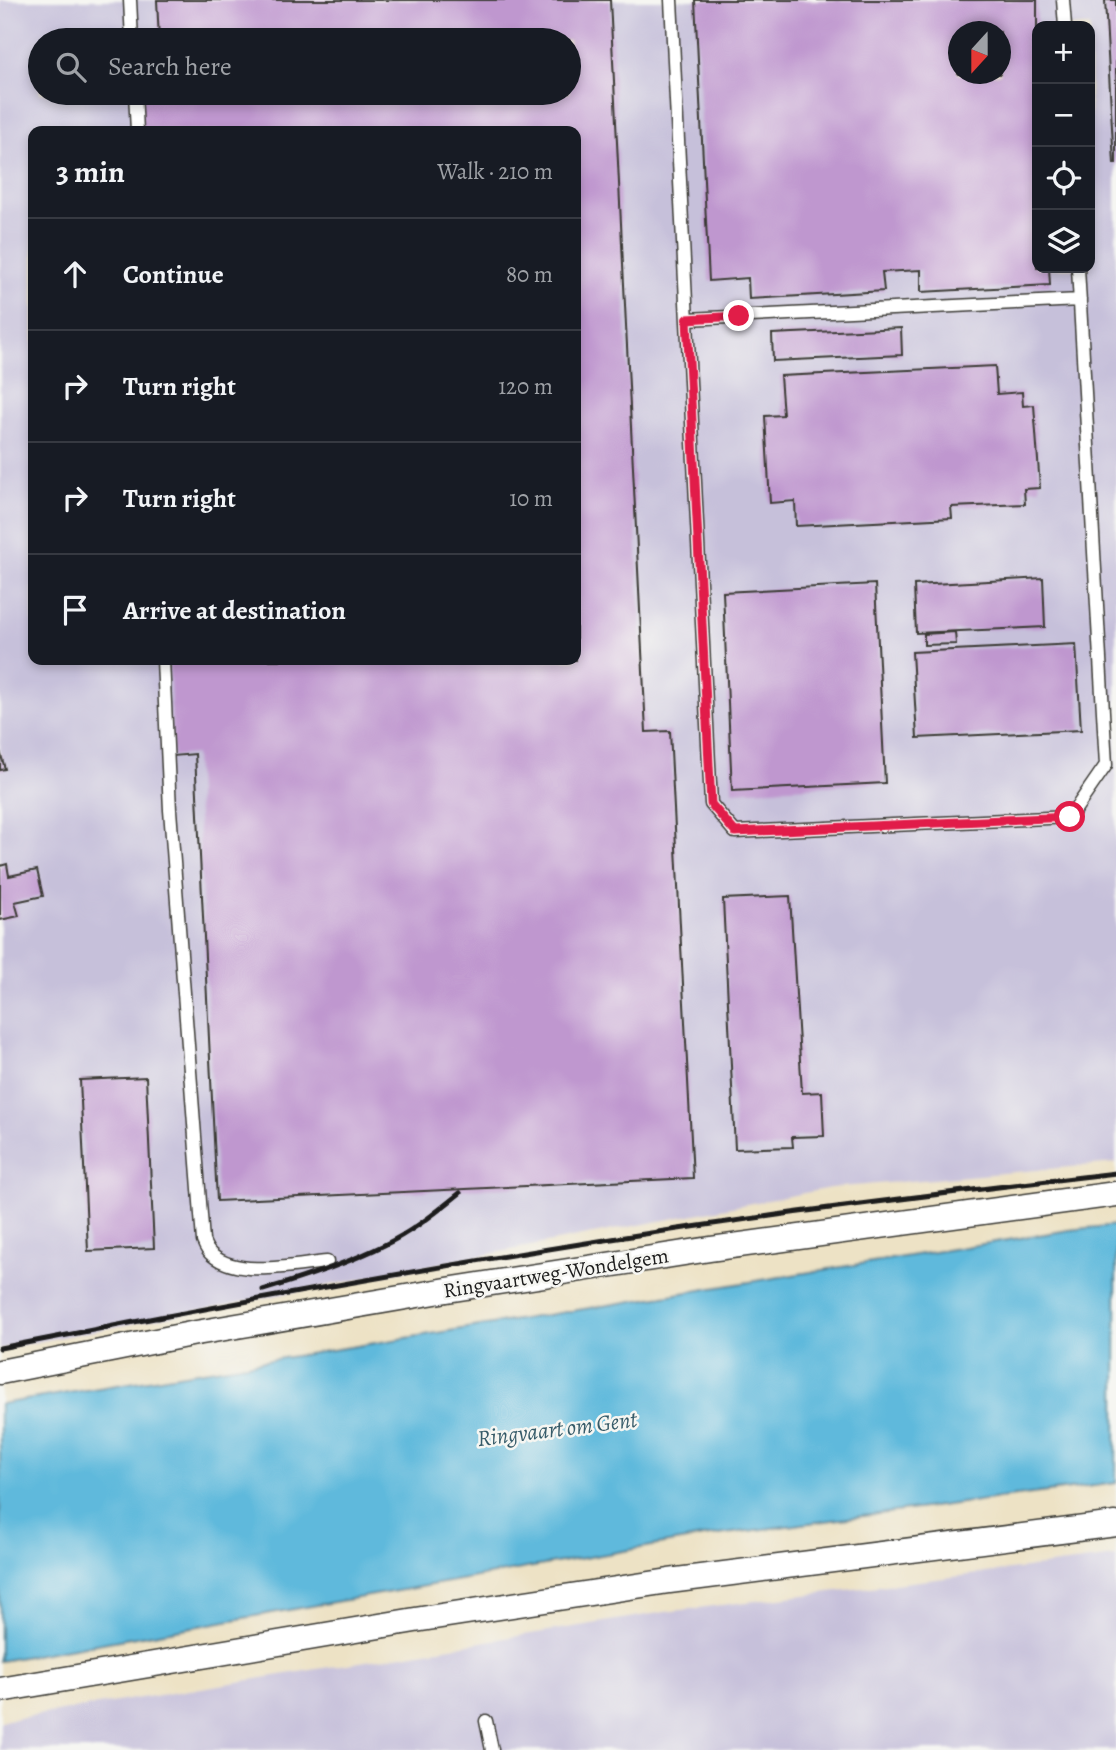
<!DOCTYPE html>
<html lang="en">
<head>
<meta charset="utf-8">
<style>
  body { margin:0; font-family:Alegreya,serif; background:#20242c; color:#f1f3f6 }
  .controls { position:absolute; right:21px; top:21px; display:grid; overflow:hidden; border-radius:14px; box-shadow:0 4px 10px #0003 }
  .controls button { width:63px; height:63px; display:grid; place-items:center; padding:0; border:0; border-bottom:2px solid #363941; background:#171b24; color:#f1f3f6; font:35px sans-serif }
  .compass { position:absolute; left:948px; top:21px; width:63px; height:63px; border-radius:50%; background:#171b24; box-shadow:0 4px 10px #0003; rotate:201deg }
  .stop { position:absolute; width:21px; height:21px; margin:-16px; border:5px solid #e11d48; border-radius:50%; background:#fff }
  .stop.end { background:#e11d48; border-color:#fff; box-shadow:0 2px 7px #0008 }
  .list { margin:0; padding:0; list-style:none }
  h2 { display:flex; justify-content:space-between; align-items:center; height:91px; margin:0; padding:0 28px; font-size:30px }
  h2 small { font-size:23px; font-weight:400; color:#9ea1a6 }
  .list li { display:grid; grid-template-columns:46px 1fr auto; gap:21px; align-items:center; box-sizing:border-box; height:112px; padding:0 28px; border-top:2px solid #363941 }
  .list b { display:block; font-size:26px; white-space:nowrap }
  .list em { font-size:23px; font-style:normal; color:#9ea1a6 }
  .icon { flex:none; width:38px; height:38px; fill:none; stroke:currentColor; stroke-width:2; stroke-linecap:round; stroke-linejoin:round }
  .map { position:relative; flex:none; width:1116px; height:1750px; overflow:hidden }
  .search { position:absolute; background:#171b24; box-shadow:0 4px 10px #0003; left:28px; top:28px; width:553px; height:77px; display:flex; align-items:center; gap:18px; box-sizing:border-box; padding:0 24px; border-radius:38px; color:#9ea1a6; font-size:26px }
  .panel { position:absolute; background:#171b24; box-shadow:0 4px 10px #0003; left:28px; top:126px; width:553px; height:539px; border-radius:14px }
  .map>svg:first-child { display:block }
</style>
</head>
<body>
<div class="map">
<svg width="1116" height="1750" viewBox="0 0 1116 1750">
  <rect width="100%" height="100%" fill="#f6f6f2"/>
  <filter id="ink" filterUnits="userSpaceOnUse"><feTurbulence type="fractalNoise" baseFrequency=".0143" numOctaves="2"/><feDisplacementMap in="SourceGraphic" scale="14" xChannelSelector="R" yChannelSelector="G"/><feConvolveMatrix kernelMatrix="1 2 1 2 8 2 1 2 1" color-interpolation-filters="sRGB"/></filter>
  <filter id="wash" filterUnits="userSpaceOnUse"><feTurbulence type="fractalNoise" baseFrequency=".00686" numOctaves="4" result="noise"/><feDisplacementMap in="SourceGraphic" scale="28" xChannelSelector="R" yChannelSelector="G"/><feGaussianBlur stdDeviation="1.57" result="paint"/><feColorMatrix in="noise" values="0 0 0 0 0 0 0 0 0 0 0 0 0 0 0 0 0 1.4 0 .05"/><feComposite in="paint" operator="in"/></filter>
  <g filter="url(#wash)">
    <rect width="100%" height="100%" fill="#ede2c5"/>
    <path fill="#c6c0da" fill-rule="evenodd" d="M0,0H1116V1163L830,1188L0,1349ZM1037,26H1090V268H1037ZM958,32H1000V74H958ZM40,40H569V93H40ZM33,131H576V660H33Z
      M1116,1557V1750H0V1721L665,1612Z"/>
    <path fill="#5eb9dc" stroke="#3d6a7c" stroke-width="2" d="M1116,1225V1483L703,1537L0,1661V1404L1069,1230Z"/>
    <g id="blocks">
      <path fill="#bf97cf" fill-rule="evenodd" d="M157,0H610L646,732L670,731L693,1178L217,1201L195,754L173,756L169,660H576V131H142L140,93H569V40H159Z
        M695,0H1037V268H1049L1050,285L921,292V270L882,272L884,291L749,299L748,278L709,281ZM958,32H1000V74H958Z
        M1105,0H1116V164H1114Z
        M901,328L902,355L773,361L772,334Z
        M995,366L997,394L1022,392L1023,406L1034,405L1040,488L1024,489L1025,504L951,507L952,518L796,526L795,501L770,503L765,416L783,415L780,376Z
        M1043,578L1045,627L916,633L914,585Z
        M875,584L885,783L732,791L723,592Z
        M955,632L956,644L924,645V634Z
        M1076,644L1081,730L917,738L912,652Z
        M0,751L5,769L0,770Z
        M7,864L9,876L37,870L43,896L15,902L19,916L0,920V866Z
        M790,896L802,1093L822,1092L824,1136L792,1137L793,1147L735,1149L723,899Z
        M146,1077L154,1248L88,1251L80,1080Z"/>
    </g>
  </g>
  <g filter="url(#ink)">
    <use href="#blocks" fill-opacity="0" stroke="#3b3a35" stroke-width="2"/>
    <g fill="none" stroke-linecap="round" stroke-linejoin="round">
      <g stroke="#3b3a35" stroke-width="15">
        <path id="lane" d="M130,0L132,40
          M671,0L711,804L735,832L1070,817L1106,765L1078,268
          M1063,0L1065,26
          M135,93L137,131
          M687,319L1080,300
          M163,660L170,810L203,1241C205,1246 208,1252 212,1255C239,1278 294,1265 327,1262
          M486,1721L492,1750"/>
      </g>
      <g stroke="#3b3a35" stroke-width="27">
        <path id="street" d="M0,1372L196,1333L447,1290L710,1249L1116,1194
          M0,1690L415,1620L669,1581L1116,1524"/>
      </g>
      <use href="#lane" stroke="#fff" stroke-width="12"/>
      <use href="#street" stroke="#fff" stroke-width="24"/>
      <path stroke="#1c1c1c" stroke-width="5" d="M263,1290C307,1277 353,1262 394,1240C418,1227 439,1210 460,1193
        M157,1318C339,1284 522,1251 706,1225C842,1205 979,1189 1116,1173
        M0,1348L165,1316"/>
    </g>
  </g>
  <g fill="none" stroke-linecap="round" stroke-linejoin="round" filter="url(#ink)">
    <path stroke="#e11d48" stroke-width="9" d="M739,316L687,319L711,804L735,832L1070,817"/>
  </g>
  <g text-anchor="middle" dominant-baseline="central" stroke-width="5" stroke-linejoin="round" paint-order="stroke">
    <g font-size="21" fill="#1c1c1c" stroke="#f6f6f2">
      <text transform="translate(556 1273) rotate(-9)">Ringvaartweg-Wondelgem</text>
    </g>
    <g font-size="23" font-style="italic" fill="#365b69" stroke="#f6f6f2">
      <text transform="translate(557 1429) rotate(-7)">Ringvaart om Gent</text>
    </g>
  </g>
</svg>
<div class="controls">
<button>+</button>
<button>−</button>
<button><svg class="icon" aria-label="locate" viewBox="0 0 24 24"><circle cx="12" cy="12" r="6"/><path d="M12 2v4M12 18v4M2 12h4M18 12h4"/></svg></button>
<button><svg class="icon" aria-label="layers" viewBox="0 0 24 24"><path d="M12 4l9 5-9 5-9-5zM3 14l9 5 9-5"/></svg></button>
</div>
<svg class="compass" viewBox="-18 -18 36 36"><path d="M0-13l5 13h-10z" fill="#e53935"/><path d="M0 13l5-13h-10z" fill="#9ea1a6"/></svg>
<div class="stop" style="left:1070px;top:817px"></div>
<div class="stop end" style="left:739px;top:316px"></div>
<div class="search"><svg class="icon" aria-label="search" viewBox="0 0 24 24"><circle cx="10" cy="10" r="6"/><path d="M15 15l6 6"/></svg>Search here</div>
<section class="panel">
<h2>3 min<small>Walk · 210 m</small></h2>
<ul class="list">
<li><svg class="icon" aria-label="ahead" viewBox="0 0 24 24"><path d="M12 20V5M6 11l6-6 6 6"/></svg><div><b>Continue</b></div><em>80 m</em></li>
<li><svg class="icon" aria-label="right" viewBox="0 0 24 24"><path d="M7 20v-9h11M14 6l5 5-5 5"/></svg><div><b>Turn right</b></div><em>120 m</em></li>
<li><svg class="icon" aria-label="right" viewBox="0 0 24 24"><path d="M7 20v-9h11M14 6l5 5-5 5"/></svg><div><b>Turn right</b></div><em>10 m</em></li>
<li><svg class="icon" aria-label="arrive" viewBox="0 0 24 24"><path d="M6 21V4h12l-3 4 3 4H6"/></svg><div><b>Arrive at destination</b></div></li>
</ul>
</section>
</div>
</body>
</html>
